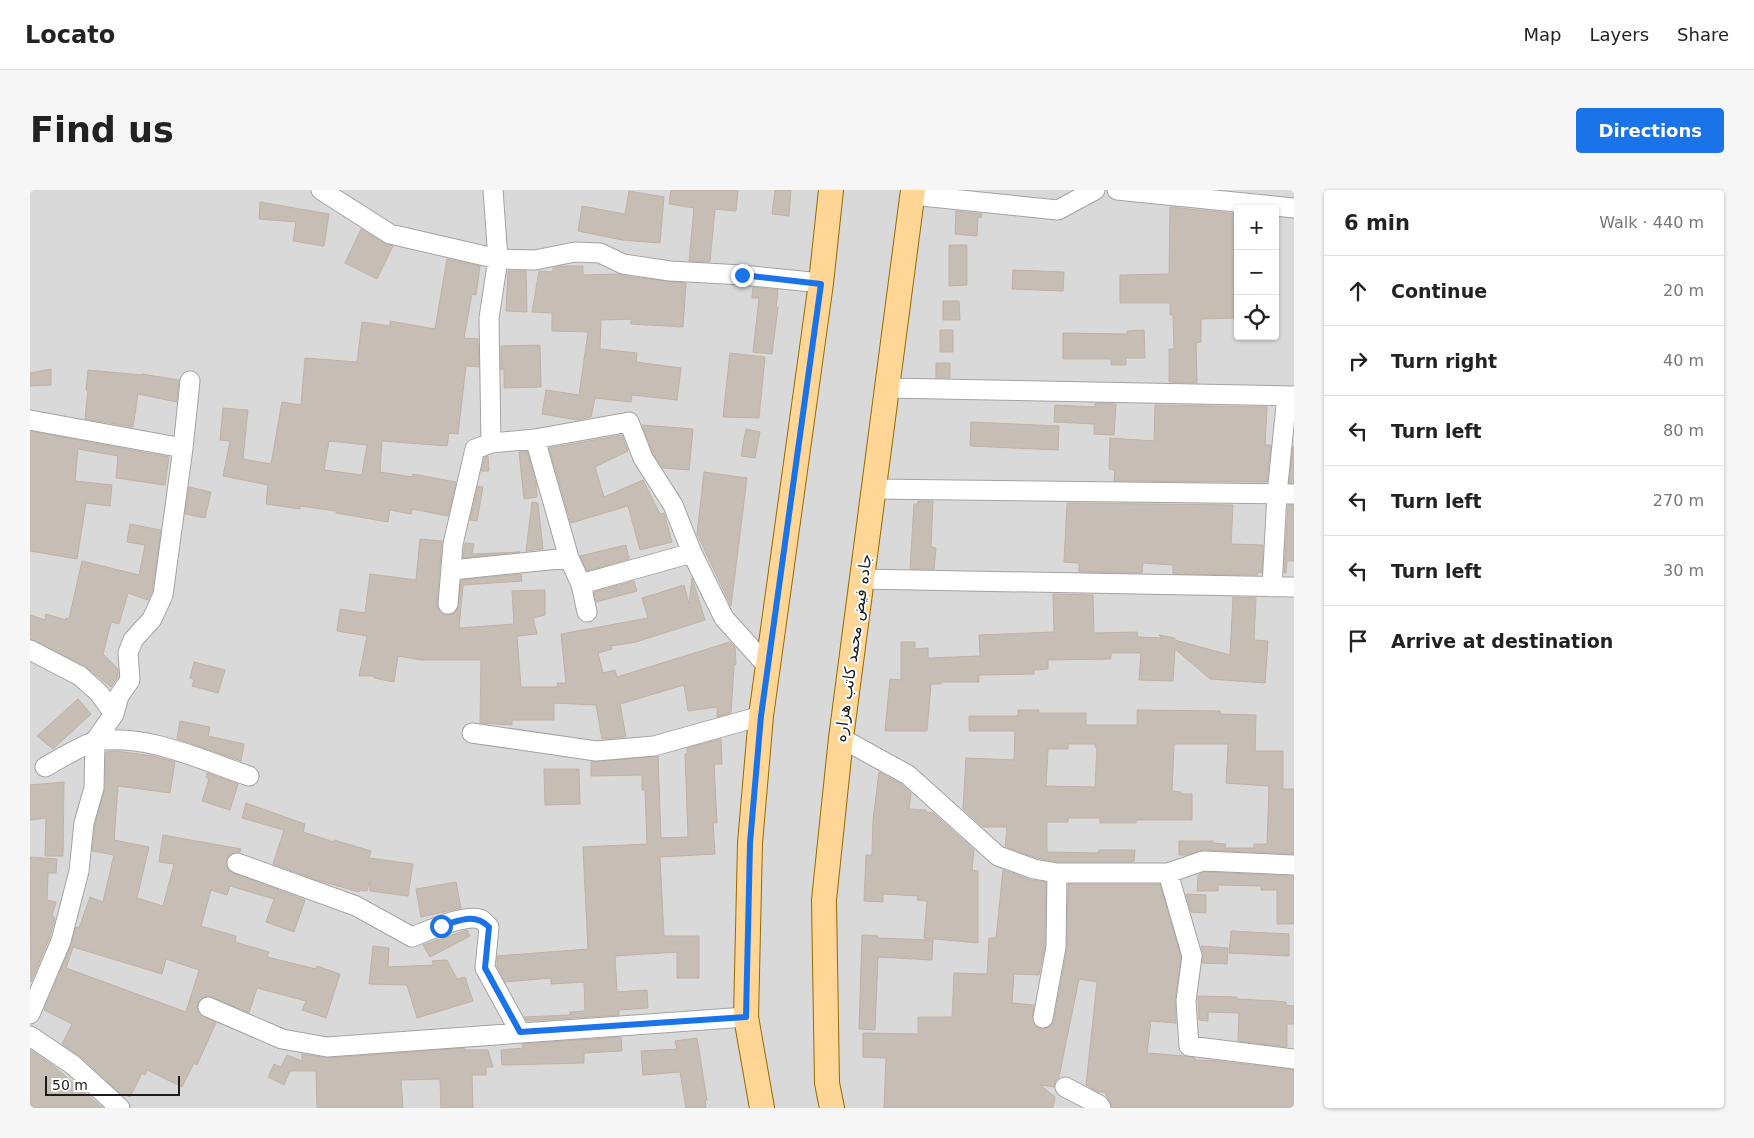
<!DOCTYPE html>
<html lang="en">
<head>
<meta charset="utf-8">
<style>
  body { margin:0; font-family:"DejaVu Sans",Vazirmatn,sans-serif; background:#f6f6f6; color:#222 }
  .controls { position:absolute; right:15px; top:15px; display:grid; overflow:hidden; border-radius:5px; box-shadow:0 1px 4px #0004 }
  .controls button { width:45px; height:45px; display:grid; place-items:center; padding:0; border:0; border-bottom:1px solid #e0e0e0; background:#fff; color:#222; font:25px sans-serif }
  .scale { position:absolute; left:15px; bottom:12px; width:135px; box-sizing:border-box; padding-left:5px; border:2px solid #1c1c1c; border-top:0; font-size:14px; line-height:18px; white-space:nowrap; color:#1c1c1c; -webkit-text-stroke:4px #fff; paint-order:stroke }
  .stop { position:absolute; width:15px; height:15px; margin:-11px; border:4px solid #1a73e8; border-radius:50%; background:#fff }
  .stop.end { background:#1a73e8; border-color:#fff; box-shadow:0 1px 5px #0008 }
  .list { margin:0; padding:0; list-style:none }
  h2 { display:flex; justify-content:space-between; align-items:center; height:65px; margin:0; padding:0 20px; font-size:21px }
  h2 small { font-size:16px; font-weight:400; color:#767676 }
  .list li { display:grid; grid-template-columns:32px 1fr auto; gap:15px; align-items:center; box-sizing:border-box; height:70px; padding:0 20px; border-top:1px solid #e0e0e0 }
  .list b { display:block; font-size:19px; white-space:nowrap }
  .list em { font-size:16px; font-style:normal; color:#767676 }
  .icon { flex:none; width:28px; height:28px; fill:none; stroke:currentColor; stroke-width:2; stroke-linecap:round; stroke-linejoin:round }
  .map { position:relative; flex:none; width:1264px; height:918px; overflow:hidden; border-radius:5px }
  header { display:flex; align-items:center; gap:30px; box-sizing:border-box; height:70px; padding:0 25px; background:#fff; border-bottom:1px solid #e0e0e0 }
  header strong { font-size:24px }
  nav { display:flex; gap:28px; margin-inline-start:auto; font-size:18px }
  .intro { display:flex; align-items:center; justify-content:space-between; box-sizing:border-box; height:120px; padding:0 30px }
  h1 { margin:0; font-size:35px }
  .button { padding:12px 22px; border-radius:5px; background:#1a73e8; color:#fff; font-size:18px; font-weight:700 }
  main { display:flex; gap:30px; padding:0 30px }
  aside { flex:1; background:#fff; border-radius:5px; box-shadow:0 1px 4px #0004 }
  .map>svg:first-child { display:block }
</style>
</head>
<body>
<header>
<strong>Locato</strong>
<nav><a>Map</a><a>Layers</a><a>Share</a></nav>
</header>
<div class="intro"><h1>Find us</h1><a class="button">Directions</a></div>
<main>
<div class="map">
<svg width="1264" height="918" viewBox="0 0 1264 918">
  <rect width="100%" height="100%" fill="#eeeae1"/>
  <path fill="#dad9d9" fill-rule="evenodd" d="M0,0H1264V918H0ZM1208,19H1245V146H1208Z"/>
  <path fill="#c6bdb4" stroke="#c0b1a3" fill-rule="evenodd" d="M641,0H708L706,21L685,19L680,72L659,71L664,18L639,14Z
    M745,0H761L759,26L742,24Z
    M599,1L634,7L630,53L592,50L548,41L552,16L595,24Z
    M230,12L299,24L294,56L263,51L266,32L229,29Z
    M1140,17L1208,24V128L1171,129V152L1166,153L1167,193L1139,192V159H1144L1143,125H1140V113H1090V85L1139,84Z
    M926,21L952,24L951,28L948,27L947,46L925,44Z
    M331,39L354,53L363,56L347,89L315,73Z
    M919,55H937V95L919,96Z
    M417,69L450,76L446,105L442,104L434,148L448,149L449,177L436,176L428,244L419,243L417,256L352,251L350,282L382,287L383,284L426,292L418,326L382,319L381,324L360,320L358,332L306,323V321L270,316V319L236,314L238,295L193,286L200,251L190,250L193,218L218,220L213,269L241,274L252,212L271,215L275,168L327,172L332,132L360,136V131L405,139ZM299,251L337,255L332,285L294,280Z
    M531,76H553V85L589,84L600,87L656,93L653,137L601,134V129L571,130L570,159L607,163L606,172L651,178L647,210L602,205L601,212L565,208L561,227L547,230L512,224L516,200L549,205L558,142L522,141V123L502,122L509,81L523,82V78Z
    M983,80L1034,82L1033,101L982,99Z
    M478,81H496L497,122L476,121Z
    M723,97L748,100L746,117H748L742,164L723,162L729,108H722Z
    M913,111H929L930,130H913Z
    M910,140H923V162H910Z
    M1114,140L1115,168H1096V175H1081V169H1033V143L1097,144V141Z
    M510,155L511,197L474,198V180L471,179V156Z
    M700,163L735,167L729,228L693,227Z
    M906,173H920V188H906Z
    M21,179V195L0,196V183Z
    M58,180L111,185L112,184L149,190L147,212L108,204L103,237L55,229L58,200H56Z
    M1065,213L1086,214L1084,245L1064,244V234L1024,232L1025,215L1065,217Z
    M1125,215L1237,217L1235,255H1241L1237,292L1084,291L1085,280L1079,279L1080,248L1124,251Z
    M941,232L1029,236L1028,260L940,256Z
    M612,235L663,239L659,280L633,278L623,263Z
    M716,239L730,242L725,268L711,266Z
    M0,241L139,267L135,295L86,288L88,266L48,259L45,291L82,295L80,316L56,313L47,369L0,361Z
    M592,245L598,261L565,277L574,307L613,290L630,324L634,323L642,352L610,360L598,316L541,333L519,258Z
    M1263,256L1264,293H1259Z
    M497,261L506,293L507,307L494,309L489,262Z
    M458,266L459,281H451L455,267Z
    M674,282L717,288L701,416L667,344Z
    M448,296L453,297L447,331L440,330Z
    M159,297L181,302L175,328L155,324Z
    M888,311H903L901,357L906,358L904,379H880L884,314H888Z
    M502,312L508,313L513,359L496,361Z
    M1037,313L1203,315L1201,354L1233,355L1232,383L1228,382L1227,385L1143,384V375L1113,373L1112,383L1049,382V373L1034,372Z
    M1258,315H1264V371H1257L1256,383H1254Z
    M100,334L131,340L122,402L118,410L98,403L89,434L81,432L73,464L88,479V487L81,497L55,476L0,449V425L15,430L16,424L36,430V428L39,429L52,371L109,385L115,355L97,352Z
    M390,349L412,351L407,414L408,419L411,423L417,425L423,424L427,420L431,390L491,384L492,391L433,395L429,438L484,434L482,401L515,400V425L503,428L507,444L487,446L491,497H528L527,493H536L531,444L618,428L612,408L654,395L659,414L662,388L675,430L606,452L581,456L582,459L568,463L573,483L585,480L587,487L700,452L705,457L706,474L704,475L701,523L687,527V517L658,521L654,495L590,514L596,547L572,549L566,515L524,513V530H482V535L450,533L451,470H392L368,466L364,492L344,488V486H329L337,446L307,441L310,419L335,423L340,384L386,390Z
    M435,353L444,354L442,364L490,362L433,368Z
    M596,355L599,369L557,381L550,366Z
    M604,391L607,401L566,412L564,402Z
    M1023,404L1063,405L1064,443L1107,442L1108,447L1132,448L1129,445L1145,448V450L1200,465L1203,407L1226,408L1224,450L1238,451L1235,493L1180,489L1145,459L1143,491L1109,490L1111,463H1081V469L1018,470V479L1004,480V484L949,485V492H911V494H901L897,541H855L860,489L871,490V452H885V459L898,458V468L950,466L949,445L1024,442Z
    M164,472L195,480L188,503L162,496L164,489L160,488Z
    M48,509L61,524L23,559L7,546Z
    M988,520H1009V523H1056V535H1107V520L1190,521V524L1226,525L1225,561H1253V599H1264V664L1174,660L1155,665H1149V651H1183V653L1196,654L1195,658H1224V654H1237L1239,596L1196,593L1198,554H1144L1142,601L1151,602V604H1162V630H1106V633H1070V628H1038V632H1017V662L1069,663V660H1105L1104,672H1028L1007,668L975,657L977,637H953L933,619L936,568L984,570L985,541H939V526H988ZM1038,554H1065V557H1067L1065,597L1016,596L1018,559H1038Z
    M150,531L180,537L178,546L214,554L211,571L147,549Z
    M691,549L692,574H684L687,633H683L685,664L630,667L634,746H669V788H647V762L585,766L587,802L617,800L618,818L589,820V825L497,831L494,827L540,825V822L555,821L554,792L521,794V788L475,792L467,776V766L558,759L553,657L617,654L615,600H612V585L561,586V572L628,566L631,648L658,647L655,564H657V558Z
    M86,561L123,566L145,572L140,603L88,596L84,650L119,657L107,708L133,716L144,674L129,672L133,645L211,659L210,662L200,664L197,669L196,674L199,681L275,710L264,742L236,732L244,709L200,696L197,705L181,700L171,736L206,746L205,752L239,762L237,767L286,779L287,776L310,784L296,828L272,820L276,811L227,798L219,823L182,807L177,806L172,808L168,813L167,818L169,823L186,833L167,875L164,873L152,897L117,880L115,885L112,883L100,907L90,903L51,867L32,854L42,834L14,820L41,755L46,737L49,738L60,707L73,712L84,665L62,661L65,635L75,598L76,562ZM43,757L132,784L136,769L169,780L156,822L36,778Z
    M514,579H549L550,614L515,615Z
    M849,582L871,594L881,603L879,619L896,620V622L903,623L944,660L942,680L948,681V753L894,748L897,711L887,710L888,706L853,704V712L834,711L836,665H842L843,630Z
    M177,583L208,594L200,620L172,611L179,589L176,587Z
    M34,592L33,666H15L16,628L0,630V595Z
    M216,613L275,634L273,642L304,652V650L341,661L339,668L383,674L378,706L340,701V691L337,701L330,700L329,702L287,690L243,674L254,640L212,628Z
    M0,667L27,669L26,683H18L17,710L26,712L22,726L25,728L20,747L1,792Z
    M973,680L1000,690L1016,692L1015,756L1009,785L984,784L982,813L1004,815L1002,831L1006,837L1011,839L1017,838L1022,835L1024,830L1037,759L1038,694H1130L1151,767L1145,810L1146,833L1121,831L1117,863L1154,866L1165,868V870L1187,871L1264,880V918H1082L1075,902H1068L1056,895L1067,792L1049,789L1029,887L1025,891L1024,897L1010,895L1025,907L1023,918H854L856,868L833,867V843L888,844V827H922L924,783L957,784L959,748H966Z
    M1175,682L1264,686V734H1247V700H1231V696L1188,695V701H1167L1168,685Z
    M426,692L431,718L391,727L386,699Z
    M1156,704L1176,705V723L1161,722Z
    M437,740L440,746L400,767L393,755Z
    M1201,741L1259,744V766L1199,763Z
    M832,745L848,746V748L903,750L902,770L848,767L845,840L829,839Z
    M343,756L359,758L358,777L404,775L402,771L417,770L427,789L435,787L443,811L387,828L377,795L339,794Z
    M1171,756L1198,758L1197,774L1172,773L1173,763Z
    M1168,806L1207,807V809L1245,811L1256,812V815L1264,816V834H1257V857L1208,851L1209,823L1178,822V831L1169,830Z
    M591,847L592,861L554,863V873L472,875L471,860L493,858L492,854Z
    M667,848L677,910H675L676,918H656L650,882L613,885L611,861L647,859L645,851Z
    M434,858V860H458L463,877H456V885H442L443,918H411L410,889L371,890L373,918H287L286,881H260L254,895L238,887L244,874L251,877L257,865L272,871V864L298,868Z
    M0,860L21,874L73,918H0Z"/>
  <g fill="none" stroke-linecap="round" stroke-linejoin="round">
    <g stroke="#a3a3a3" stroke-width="21">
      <path id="minor" d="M291,0L360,44L468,69L505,70L545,62L570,63L593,74L640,81L712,85L791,93
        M1087,0L1264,18
        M882,5L1028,20L1065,0
        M857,198L1264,206
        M0,230L153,258
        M505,249L539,368L551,394L557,422
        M461,253L459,128L468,69L463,0
        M844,299L1264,304
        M422,380L539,368
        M832,389L1264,397
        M551,394L662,363
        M1242,397L1247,304L1257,206
        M418,414L423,354L445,259L461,253L505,249L599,232L613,268L643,315L662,363L694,428L738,477
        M0,460L50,486L69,503L84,524
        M442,543L566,561L624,556L731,526
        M811,548L878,585L968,666L1004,679L1027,683H1138L1173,671L1264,675
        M15,577C26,571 57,552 67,551C119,544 171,570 219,586
        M207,673L326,716L382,747C398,741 433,724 450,729C453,730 456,734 459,737L455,778L490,842
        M1138,683L1162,766L1156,811L1159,856L1264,869
        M178,817L252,849L297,857L716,827
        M0,824L31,751L49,681L54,633L64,598L65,551L84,524L89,506L100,490L98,463L103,450L122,429L133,405L153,258L160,191
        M1013,828L1026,757L1027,683
        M0,846L43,875L90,918
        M1035,897L1069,915L1071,918"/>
    </g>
    <g stroke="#946a00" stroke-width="26">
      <path id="major" d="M732,918L716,827L720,653L731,526L791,93L801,0
        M802,918L797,893L794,710L811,548L883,0"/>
    </g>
    <use href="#minor" stroke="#fff" stroke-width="19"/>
    <use href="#major" stroke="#ffd695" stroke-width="24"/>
  </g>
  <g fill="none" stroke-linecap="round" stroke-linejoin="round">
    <path stroke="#1a73e8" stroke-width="6" d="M411,736C429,731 444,722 459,737L455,778L490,842L716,827L720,653L731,526L791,94L712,85"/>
  </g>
  <g text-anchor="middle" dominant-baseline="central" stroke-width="4" stroke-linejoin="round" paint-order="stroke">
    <g font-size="16" fill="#1c1c1c" stroke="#fff">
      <text transform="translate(823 458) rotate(-82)">جاده فیض محمد کاتب هزاره</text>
    </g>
  </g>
</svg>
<div class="controls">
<button>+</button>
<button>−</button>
<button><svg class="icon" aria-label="locate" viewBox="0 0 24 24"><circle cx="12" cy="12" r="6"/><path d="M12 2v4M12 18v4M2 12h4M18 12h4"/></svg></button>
</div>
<div class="scale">50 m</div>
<div class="stop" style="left:411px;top:736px"></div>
<div class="stop end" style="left:712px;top:85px"></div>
</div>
<aside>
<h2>6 min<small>Walk · 440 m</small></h2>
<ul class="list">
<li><svg class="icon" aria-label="ahead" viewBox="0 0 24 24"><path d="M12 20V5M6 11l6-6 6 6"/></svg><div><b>Continue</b></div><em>20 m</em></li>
<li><svg class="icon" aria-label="right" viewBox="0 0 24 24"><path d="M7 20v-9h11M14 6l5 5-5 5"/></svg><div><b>Turn right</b></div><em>40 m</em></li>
<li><svg class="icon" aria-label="left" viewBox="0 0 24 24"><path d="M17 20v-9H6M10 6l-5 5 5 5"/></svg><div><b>Turn left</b></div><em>80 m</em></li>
<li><svg class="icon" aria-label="left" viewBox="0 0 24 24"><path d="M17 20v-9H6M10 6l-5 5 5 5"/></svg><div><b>Turn left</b></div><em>270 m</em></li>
<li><svg class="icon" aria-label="left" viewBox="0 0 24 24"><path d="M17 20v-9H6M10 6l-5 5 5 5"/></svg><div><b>Turn left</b></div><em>30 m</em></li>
<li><svg class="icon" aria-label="arrive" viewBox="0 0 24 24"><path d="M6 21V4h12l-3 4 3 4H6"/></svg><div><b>Arrive at destination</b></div></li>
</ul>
</aside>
</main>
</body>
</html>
